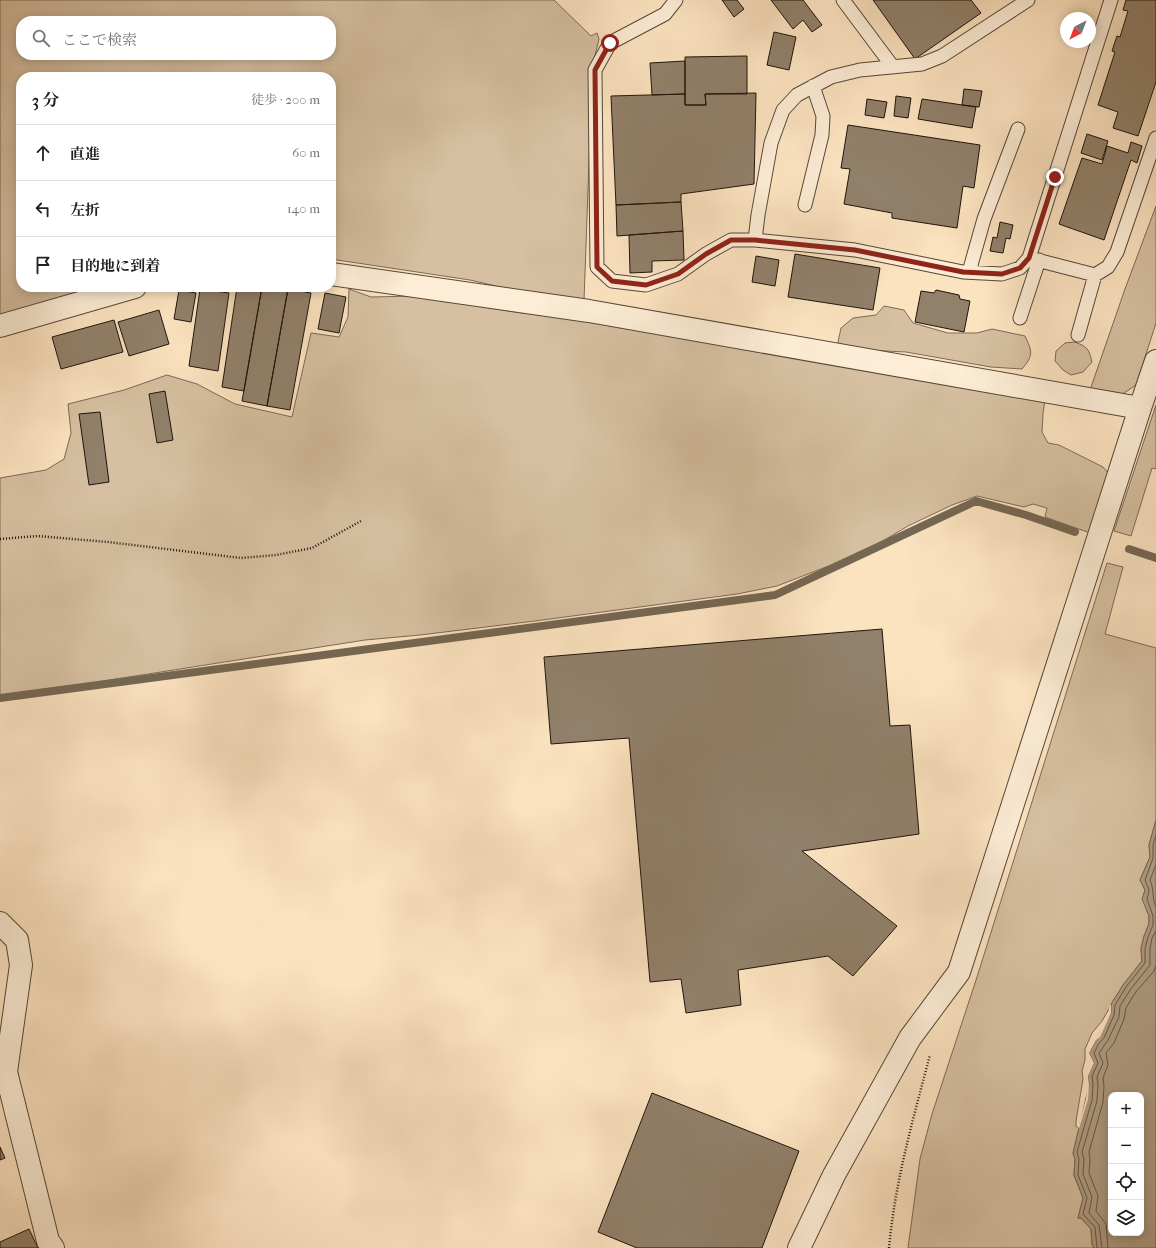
<!DOCTYPE html>
<html lang="ja">
<head>
<meta charset="utf-8">
<style>
  body { margin:0; font-family:"IM FELL French Canon","Noto Serif JP",serif; background:#f6f6f6; color:#202124 }
  .controls { position:absolute; right:12px; bottom:12px; display:grid; overflow:hidden; border-radius:8px; box-shadow:0 2px 10px #0003 }
  .controls button { width:36px; height:36px; display:grid; place-items:center; padding:0; border:0; border-bottom:1px solid #e0e0e0; background:#fff; color:#202124; font:20px sans-serif }
  .compass { position:absolute; left:1060px; top:12px; width:36px; height:36px; border-radius:50%; background:#fff; box-shadow:0 2px 10px #0003; rotate:222deg }
  .stop { position:absolute; width:12px; height:12px; margin:-9px; border:3px solid #8f2418; border-radius:50%; background:#fff }
  .stop.end { background:#8f2418; border-color:#fff; box-shadow:0 1px 4px #0008 }
  .list { margin:0; padding:0; list-style:none }
  h2 { display:flex; justify-content:space-between; align-items:center; height:52px; margin:0; padding:0 16px; font-size:17px }
  h2 small { font-size:13px; font-weight:400; color:#757577 }
  .list li { display:grid; grid-template-columns:26px 1fr auto; gap:12px; align-items:center; box-sizing:border-box; height:56px; padding:0 16px; border-top:1px solid #e0e0e0 }
  .list b { display:block; font-size:15px; white-space:nowrap }
  .list em { font-size:13px; font-style:normal; color:#757577 }
  .icon { flex:none; width:22px; height:22px; fill:none; stroke:currentColor; stroke-width:2; stroke-linecap:round; stroke-linejoin:round }
  .map { position:relative; flex:none; width:1156px; height:1248px; overflow:hidden }
  .search { position:absolute; background:#fff; box-shadow:0 2px 10px #0003; left:16px; top:16px; width:320px; height:44px; display:flex; align-items:center; gap:10px; box-sizing:border-box; padding:0 14px; border-radius:16px; color:#757577; font-size:15px }
  .panel { position:absolute; background:#fff; box-shadow:0 2px 10px #0003; left:16px; top:72px; width:320px; height:220px; border-radius:16px }
  .map>svg:first-child { display:block }
</style>
</head>
<body>
<div class="map">
<svg width="1156" height="1248" viewBox="0 0 1156 1248">
  <rect width="100%" height="100%" fill="#fce3c0"/>
  <filter id="stains"><feTurbulence type="fractalNoise" baseFrequency=".005" numOctaves="4"/><feColorMatrix values="0 0 0 0 .2 0 0 0 0 .09 0 0 0 0 .02 0 0 0 .5 -.17"/></filter>
  <radialGradient id="worn" r=".72"><stop offset=".6" stop-color="#630" stop-opacity="0"/><stop offset="1" stop-color="#630" stop-opacity=".3"/></radialGradient>
  <path fill="#d6c0a1" stroke="#7a6a56" fill-rule="evenodd" d="M0,0H554L591,36L597,33L599,39L593,64L592,78L584,301H561L470,280L331,259V77H21V287H94L66,301L0,317ZM21,21H331V55H21Z
    M1156,206V323L1136,385L1121,395L1090,390L1125,289Z
    M349,289L371,297L415,296L515,312L632,326L1045,399L1043,414L1042,432L1048,443L1059,445L1103,467L1111,476L1093,534L1045,517L1047,508L1033,504L1024,507L977,496L952,505L908,526L881,542L831,565L777,586L737,594L535,621L420,635L365,640L97,682L0,695V478L46,470L64,459L71,433L68,404L124,390L167,375L197,384L235,404L292,417L311,333L339,337L348,317Z
    M884,306L904,310L913,323L948,333H977L992,329L1025,336C1032,351 1034,355 1022,369L991,367L906,352L844,349L838,342L841,328L853,318L876,315Z
    M1074,342C1087,346 1089,349 1092,362L1083,372L1071,375L1063,370L1055,361L1056,351L1065,343Z
    M1156,405V469L1152,468L1131,536L1114,531Z
    M1107,563L1123,567L1105,634L1156,648V820L1149,845L1150,857L1140,880L1145,890L1143,899L1149,916V924L1144,936L1141,949L1142,961L1123,985L1102,1021L1092,1033L1085,1049V1060L1082,1071L1083,1079L1076,1121V1126L1079,1129L1073,1153L1075,1159L1074,1175L1083,1198L1078,1218H1081L1091,1229L1092,1244L1094,1248H908L920,1159L932,1114L977,977Z"/>
  <path fill="#b09d83" stroke="#756753" fill-rule="evenodd" d="M1156,820V1248H1094L1092,1244L1091,1229L1081,1218H1078L1083,1198L1074,1175L1075,1159L1073,1153L1089,1085L1088,1076L1094,1063L1089,1053L1111,1013V1004L1123,985L1142,961L1141,949L1144,936L1149,924V916L1142,899L1145,890L1140,880L1150,857L1149,845ZM1111,1095H1141V1233H1111Z"/>
  <path fill="#fce3c0" d="M1111,1004V1013L1100,1037L1096,1040L1089,1053L1094,1063L1088,1076L1089,1085L1088,1099L1079,1129L1078,1127L1086,1099L1087,1085L1086,1076L1091,1063L1087,1053L1094,1039L1098,1035L1109,1013V1008Z"/>
  <g fill="none" stroke-linecap="round" stroke-linejoin="round">
    <path stroke="#665948" stroke-width="1" d="M1156,865L1150,880C1155,892 1151,896 1156,907
      M1097,1248L1095,1227L1083,1214L1087,1198L1078,1175L1079,1159L1077,1152L1092,1100L1093,1085L1092,1076L1098,1063L1094,1053L1099,1043L1104,1038L1114,1015L1115,1005L1126,987L1145,963V949L1148,937L1153,925V916L1147,899L1149,890L1145,880L1153,858V845L1156,835
      M1102,1248L1099,1225L1089,1213L1092,1197L1083,1174L1084,1159L1082,1152L1097,1101L1098,1085L1097,1077L1103,1063L1099,1053L1108,1040L1119,1017L1120,1006L1130,990L1150,965V949L1152,938L1156,931
      M1108,1248L1106,1224L1096,1211L1098,1196L1089,1173L1090,1159L1089,1152L1103,1102L1104,1086L1103,1078L1108,1065L1106,1053L1114,1043L1124,1019L1126,1008L1135,993L1154,971L1156,966"/>
    <path stroke="#756753" stroke-width="8" d="M1129,549L1156,558
      M0,698L775,595L976,501L1026,515L1075,532"/>
  </g>
  <path fill="#91806a" stroke="#1d150c" d="M722,0H737L744,9L734,17Z
    M771,0H803L822,25L812,32L803,20L793,29Z
    M873,0H971L981,13L915,59Z
    M1126,0H1156V82L1138,136L1113,128L1118,112L1098,105L1115,52L1112,51L1117,36L1120,37L1128,11L1123,10Z
    M774,32L796,37L789,70L767,65Z
    M747,56V94H705L706,105H685V57Z
    M685,61V94L652,95L650,63Z
    M964,89L982,91L979,107L962,105Z
    M756,93L754,184L681,194V202L616,205L611,96L685,94V105H706L705,94Z
    M896,96L911,98L908,118L894,116Z
    M867,99L887,102L884,118L865,115Z
    M922,99L976,107L972,128L918,119Z
    M848,125L980,145L974,188L963,186L957,228L892,218V213L844,204L850,169L841,168Z
    M1087,134L1108,141L1102,160L1081,153Z
    M1131,142L1142,146L1137,163L1131,160L1104,240L1059,224L1082,158L1102,164L1107,146L1128,153Z
    M681,202L683,231L617,236L616,205Z
    M1000,222L1013,225L1010,239L1006,238L1003,253L990,251L993,237L997,238Z
    M683,231L684,260L652,261V272L630,273L629,235Z
    M795,254L880,268L873,310L788,297Z
    M756,256L779,260L775,286L752,282Z
    M237,287H262L244,391L222,387Z
    M262,287H277L288,289L267,406L242,401Z
    M200,289L229,293L218,371L189,366Z
    M288,289L311,293L290,410L267,406Z
    M179,290L196,293L191,322L174,319Z
    M936,290L959,295L960,299L970,301L964,332L915,322L921,291L934,293Z
    M325,293L346,297L339,333L318,329Z
    M159,310L169,344L129,356L118,322Z
    M114,320L123,352L61,369L52,337Z
    M165,391L173,440L157,443L149,394Z
    M100,412L109,482L89,485L79,414Z
    M882,629L890,726L910,725L919,834L802,851L897,926L853,976L828,956L738,970L741,1005L686,1013L681,979L650,982L629,738L551,744L544,657Z
    M652,1093L799,1151L762,1248H637L598,1232Z
    M0,1147L5,1158L0,1160Z
    M29,1229L38,1248H0V1242Z"/>
  <g fill="none" stroke-linecap="round" stroke-linejoin="round">
    <g stroke="#554839" stroke-width="15">
      <path id="lane" d="M676,0L665,14L610,43L595,70L597,267L612,281L646,285L678,274L706,254L731,240H755L855,250L963,272L1002,274L1020,268L1029,258L1111,0
        M843,0L893,67
        M805,205L822,135L823,116L813,86
        M755,240L758,215L771,143L783,110L797,95L831,77L860,70L922,64L942,56L1028,0
        M1029,258L1095,275L1108,267L1117,252L1156,138
        M969,272L984,219L1018,129
        M1020,318L1039,260
        M1078,335L1095,275"/>
    </g>
    <g stroke="#554839" stroke-width="24">
      <path id="street" d="M331,274L589,311L1140,408
        M0,326L135,287
        M0,923L17,940L21,965L6,1072L48,1241L53,1248
        M799,1248L834,1175L910,1038L959,972L1140,408L1156,361"/>
    </g>
    <path stroke="#1d150c" stroke-width="2.5" stroke-dasharray="1 2" stroke-linecap="butt" d="M0,539L38,536L108,542L241,558L276,555L312,548L361,521
      M889,1248C895,1182 913,1119 930,1055"/>
    <use href="#lane" stroke="#fdedd6" stroke-width="13"/>
    <use href="#street" stroke="#fdedd6" stroke-width="22"/>
  </g>
  <g fill="none" stroke-linecap="round" stroke-linejoin="round">
    <path stroke="#8f2418" stroke-width="5" d="M610,43L595,70L597,267L612,281L646,285L678,274L706,254L731,240H755L855,250L963,272L1002,274L1020,268L1029,258L1055,177"/>
  </g>
  <rect width="100%" height="100%" filter="url(#stains)"/>
  <rect width="100%" height="100%" fill="url(#worn)"/>
</svg>
<div class="controls">
<button>+</button>
<button>−</button>
<button><svg class="icon" aria-label="locate" viewBox="0 0 24 24"><circle cx="12" cy="12" r="6"/><path d="M12 2v4M12 18v4M2 12h4M18 12h4"/></svg></button>
<button><svg class="icon" aria-label="layers" viewBox="0 0 24 24"><path d="M12 4l9 5-9 5-9-5zM3 14l9 5 9-5"/></svg></button>
</div>
<svg class="compass" viewBox="-18 -18 36 36"><path d="M0-13l5 13h-10z" fill="#e53935"/><path d="M0 13l5-13h-10z" fill="#757577"/></svg>
<div class="stop" style="left:610px;top:43px"></div>
<div class="stop end" style="left:1055px;top:177px"></div>
<div class="search"><svg class="icon" aria-label="search" viewBox="0 0 24 24"><circle cx="10" cy="10" r="6"/><path d="M15 15l6 6"/></svg>ここで検索</div>
<section class="panel">
<h2>3 分<small>徒歩 · 200 m</small></h2>
<ul class="list">
<li><svg class="icon" aria-label="ahead" viewBox="0 0 24 24"><path d="M12 20V5M6 11l6-6 6 6"/></svg><div><b>直進</b></div><em>60 m</em></li>
<li><svg class="icon" aria-label="left" viewBox="0 0 24 24"><path d="M17 20v-9H6M10 6l-5 5 5 5"/></svg><div><b>左折</b></div><em>140 m</em></li>
<li><svg class="icon" aria-label="arrive" viewBox="0 0 24 24"><path d="M6 21V4h12l-3 4 3 4H6"/></svg><div><b>目的地に到着</b></div></li>
</ul>
</section>
</div>
</body>
</html>
